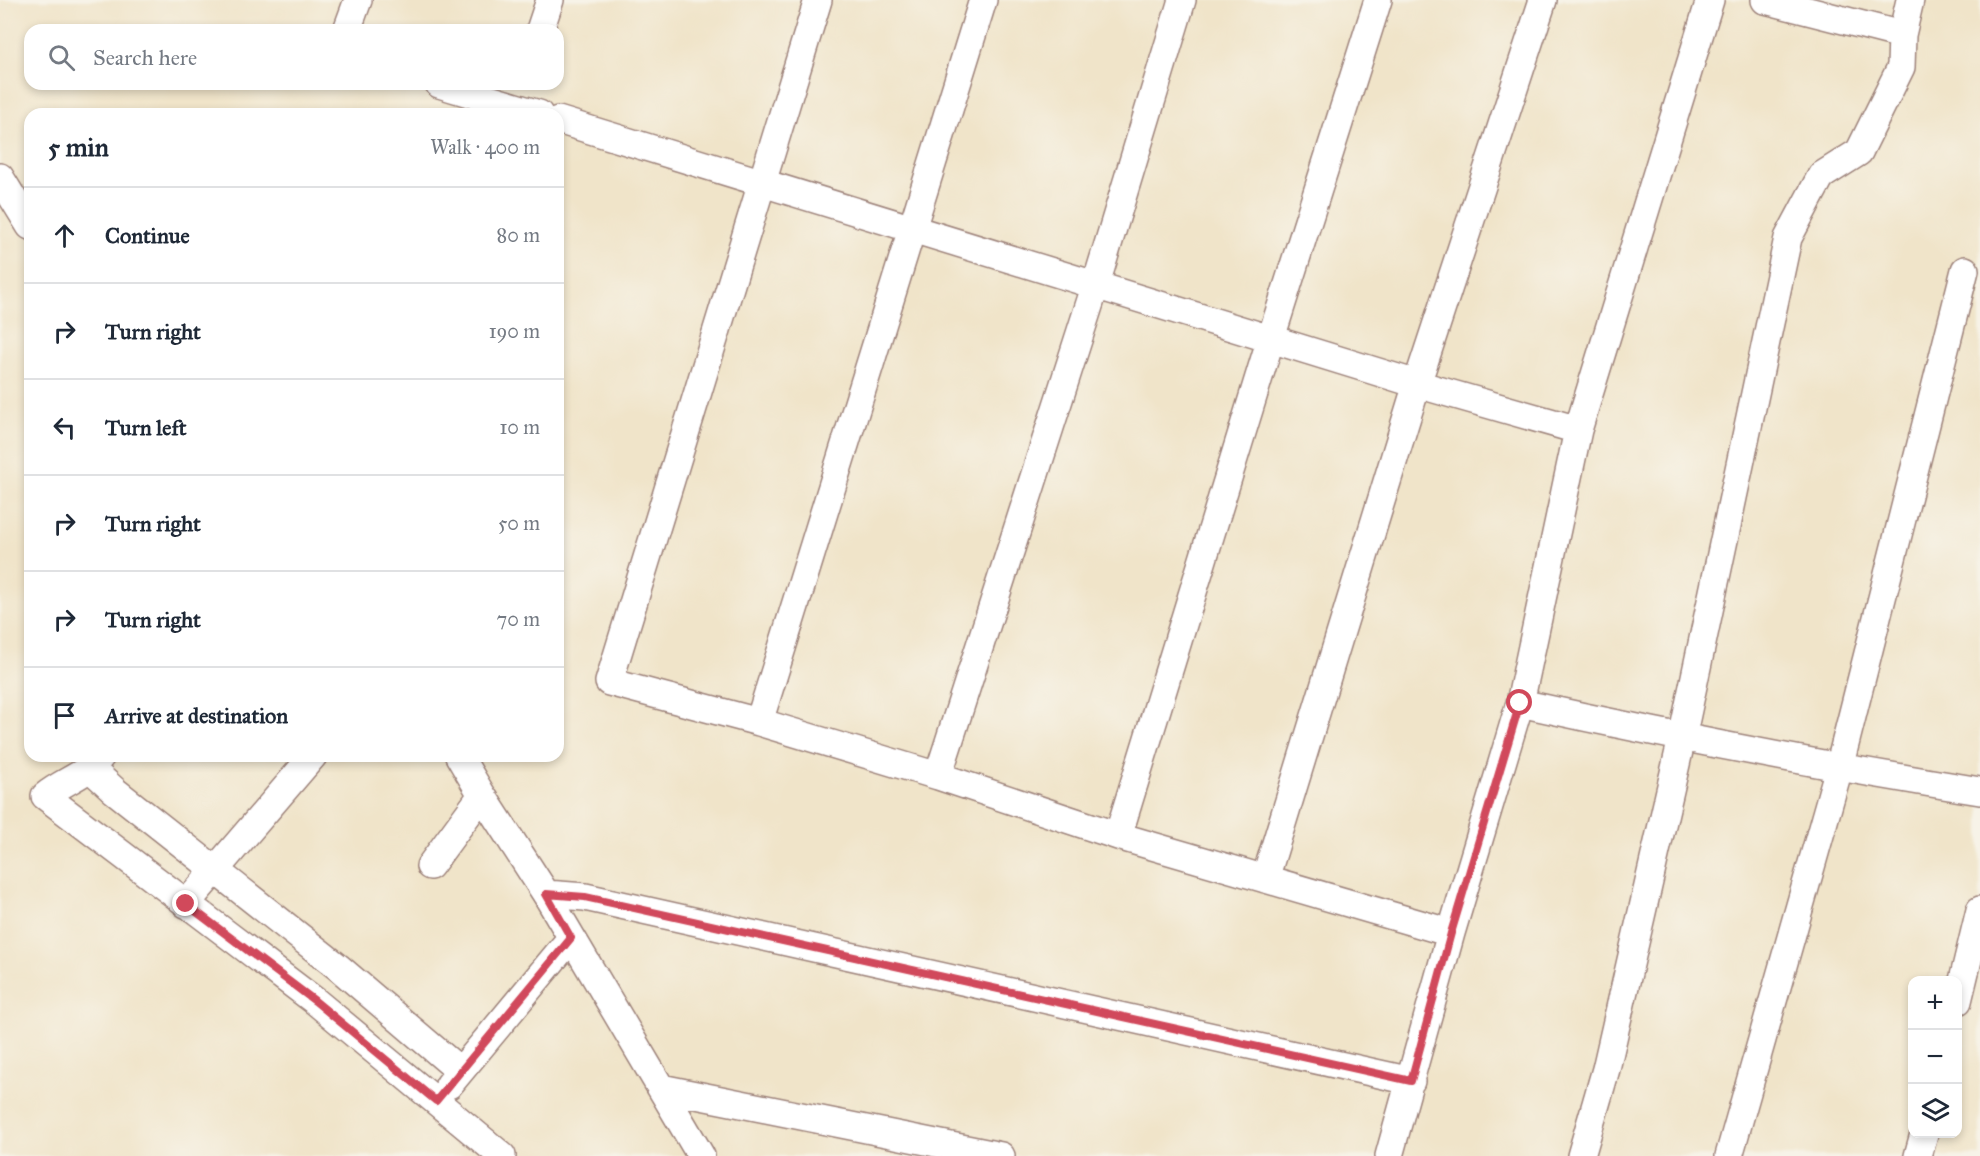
<!DOCTYPE html>
<html lang="en">
<head>
<meta charset="utf-8">
<style>
  body { margin:0; font-family:"IM FELL Great Primer",serif; background:#f6f6f7; color:#1f2937 }
  .controls { position:absolute; right:18px; bottom:18px; display:grid; overflow:hidden; border-radius:12px; box-shadow:0 3px 9px #0003 }
  .controls button { width:54px; height:54px; display:grid; place-items:center; padding:0; border:0; border-bottom:2px solid #e0e1e3; background:#fff; color:#1f2937; font:30px sans-serif }
  .stop { position:absolute; width:18px; height:18px; margin:-14px; border:4px solid #d1495b; border-radius:50%; background:#fff }
  .stop.end { background:#d1495b; border-color:#fff; box-shadow:0 2px 6px #0008 }
  .list { margin:0; padding:0; list-style:none }
  h2 { display:flex; justify-content:space-between; align-items:center; height:78px; margin:0; padding:0 24px; font-size:26px }
  h2 small { font-size:20px; font-weight:400; color:#747a83 }
  .list li { display:grid; grid-template-columns:39px 1fr auto; gap:18px; align-items:center; box-sizing:border-box; height:96px; padding:0 24px; border-top:2px solid #e0e1e3 }
  .list b { display:block; font-size:22px; white-space:nowrap }
  .list em { font-size:20px; font-style:normal; color:#747a83 }
  .icon { flex:none; width:33px; height:33px; fill:none; stroke:currentColor; stroke-width:2; stroke-linecap:round; stroke-linejoin:round }
  .map { position:relative; flex:none; width:1980px; height:1156px; overflow:hidden }
  .search { position:absolute; background:#fff; box-shadow:0 3px 9px #0003; left:24px; top:24px; width:540px; height:66px; display:flex; align-items:center; gap:15px; box-sizing:border-box; padding:0 21px; border-radius:18px; color:#747a83; font-size:22px }
  .panel { position:absolute; background:#fff; box-shadow:0 3px 9px #0003; left:24px; top:108px; width:540px; height:654px; border-radius:18px }
  .map>svg:first-child { display:block }
</style>
</head>
<body>
<div class="map">
<svg width="1980" height="1156" viewBox="0 0 1980 1156">
  <rect width="100%" height="100%" fill="#f7f3e8"/>
  <filter id="ink" filterUnits="userSpaceOnUse"><feTurbulence type="fractalNoise" baseFrequency=".0167" numOctaves="2"/><feDisplacementMap in="SourceGraphic" scale="12" xChannelSelector="R" yChannelSelector="G"/><feConvolveMatrix kernelMatrix="1 2 1 2 8 2 1 2 1" color-interpolation-filters="sRGB"/></filter>
  <filter id="wash" filterUnits="userSpaceOnUse"><feTurbulence type="fractalNoise" baseFrequency=".008" numOctaves="4" result="noise"/><feDisplacementMap in="SourceGraphic" scale="24" xChannelSelector="R" yChannelSelector="G"/><feGaussianBlur stdDeviation="1.35" result="paint"/><feColorMatrix in="noise" values="0 0 0 0 0 0 0 0 0 0 0 0 0 0 0 0 0 1.4 0 .05"/><feComposite in="paint" operator="in"/></filter>
  <g filter="url(#wash)">
    <rect width="100%" height="100%" fill="#f0e4c9"/>
  </g>
  <g filter="url(#ink)">
    <g fill="none" stroke-linecap="round" stroke-linejoin="round">
      <g stroke="#9d827a" stroke-width="30">
        <path id="minor" d="M818,0L609,682L759,722L938,776L1118,836L1451,933
          M1765,0L1902,35
          M347,30L358,0
          M540,30L550,0
          M439,84L539,114
          M558,120L1417,384L1578,430
          M0,177L30,226
          M1520,703C1673,737 1826,766 1980,791
          M759,722L983,0
          M101,756C85,776 65,780 45,796L315,1001L502,1156
          M459,756L482,795L546,894L701,1156
          M91,769L115,791L338,967L460,1071
          M938,776L1096,284L1182,0
          M1118,836L1271,338L1378,0
          M430,866L482,795
          M1265,879L1417,384L1543,0
          M546,894L585,897L1411,1081
          M186,904L313,756
          M1958,1001L1980,910
          M449,1085L571,938
          M661,1088L1001,1156
          M1389,1156L1451,933L1520,703L1578,430L1710,0
          M1581,1156L1606,1069L1682,738L1788,238L1821,176L1859,152L1901,67L1902,35L1910,0
          M1729,1156L1839,768L1965,270
          M1918,1156L1924,1134"/>
      </g>
      <use href="#minor" stroke="#fff" stroke-width="27"/>
    </g>
  </g>
  <g fill="none" stroke-linecap="round" stroke-linejoin="round" filter="url(#ink)">
    <path stroke="#d1495b" stroke-width="8" d="M186,904L315,1001L436,1101L571,938L546,894L585,897L1411,1081L1451,933L1520,703"/>
  </g>
</svg>
<div class="controls">
<button>+</button>
<button>−</button>
<button><svg class="icon" aria-label="layers" viewBox="0 0 24 24"><path d="M12 4l9 5-9 5-9-5zM3 14l9 5 9-5"/></svg></button>
</div>
<div class="stop" style="left:1520px;top:703px"></div>
<div class="stop end" style="left:186px;top:904px"></div>
<div class="search"><svg class="icon" aria-label="search" viewBox="0 0 24 24"><circle cx="10" cy="10" r="6"/><path d="M15 15l6 6"/></svg>Search here</div>
<section class="panel">
<h2>5 min<small>Walk · 400 m</small></h2>
<ul class="list">
<li><svg class="icon" aria-label="ahead" viewBox="0 0 24 24"><path d="M12 20V5M6 11l6-6 6 6"/></svg><div><b>Continue</b></div><em>80 m</em></li>
<li><svg class="icon" aria-label="right" viewBox="0 0 24 24"><path d="M7 20v-9h11M14 6l5 5-5 5"/></svg><div><b>Turn right</b></div><em>190 m</em></li>
<li><svg class="icon" aria-label="left" viewBox="0 0 24 24"><path d="M17 20v-9H6M10 6l-5 5 5 5"/></svg><div><b>Turn left</b></div><em>10 m</em></li>
<li><svg class="icon" aria-label="right" viewBox="0 0 24 24"><path d="M7 20v-9h11M14 6l5 5-5 5"/></svg><div><b>Turn right</b></div><em>50 m</em></li>
<li><svg class="icon" aria-label="right" viewBox="0 0 24 24"><path d="M7 20v-9h11M14 6l5 5-5 5"/></svg><div><b>Turn right</b></div><em>70 m</em></li>
<li><svg class="icon" aria-label="arrive" viewBox="0 0 24 24"><path d="M6 21V4h12l-3 4 3 4H6"/></svg><div><b>Arrive at destination</b></div></li>
</ul>
</section>
</div>
</body>
</html>
